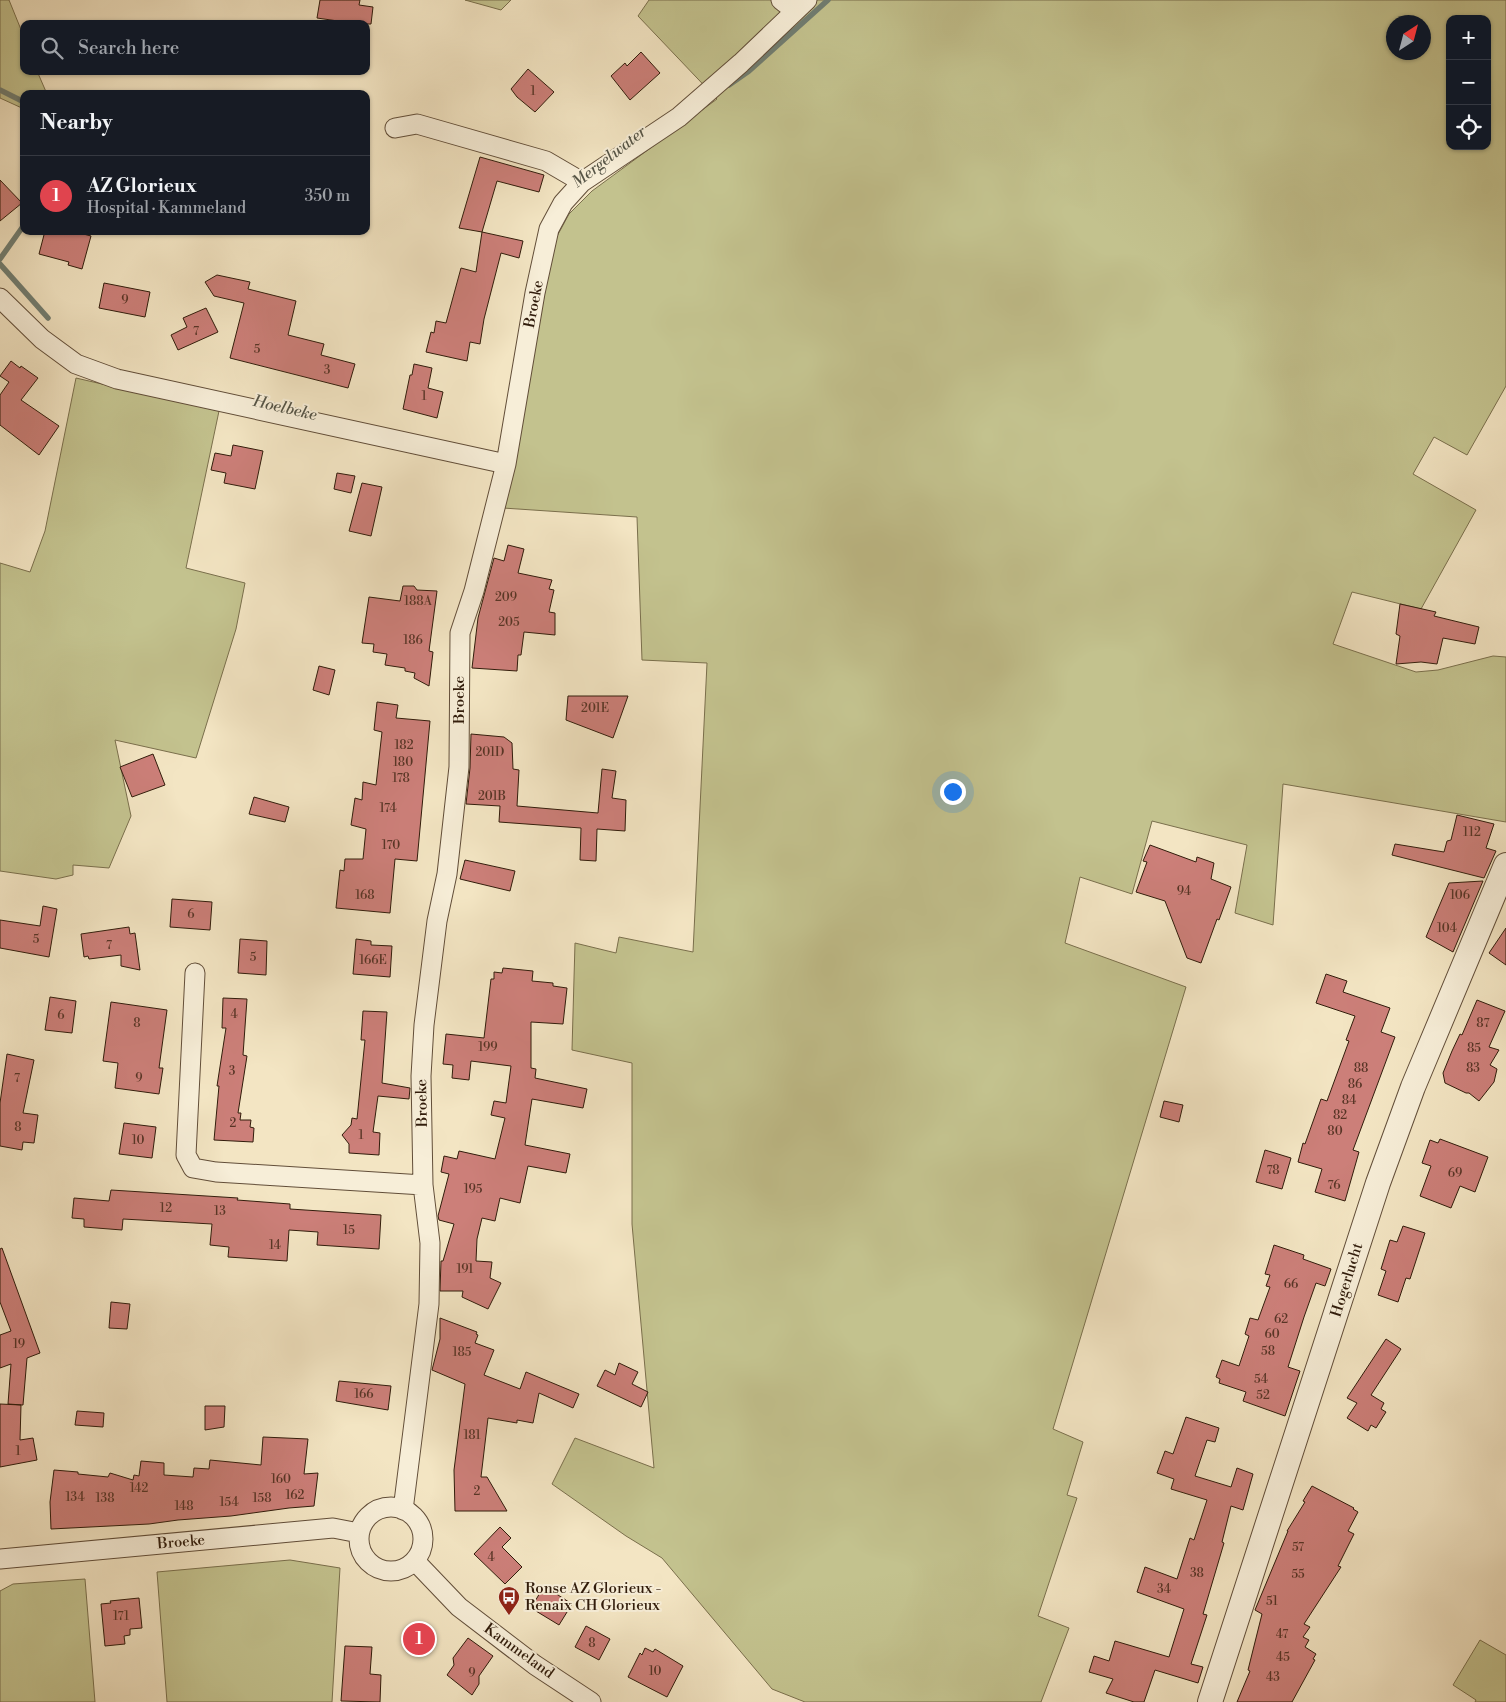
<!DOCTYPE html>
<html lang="en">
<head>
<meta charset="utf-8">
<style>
  body { margin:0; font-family:"Libre Bodoni",serif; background:#242831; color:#f1f3f6 }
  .controls { position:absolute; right:15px; top:15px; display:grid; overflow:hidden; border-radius:10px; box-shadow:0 1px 4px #0004 }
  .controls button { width:45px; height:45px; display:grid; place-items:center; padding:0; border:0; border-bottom:1px solid #363941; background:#171b24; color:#f1f3f6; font:25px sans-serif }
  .compass { position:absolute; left:1386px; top:15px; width:45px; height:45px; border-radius:50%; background:#171b24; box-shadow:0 1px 4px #0004; rotate:36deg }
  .you { position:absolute; left:952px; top:791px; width:18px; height:18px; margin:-12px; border:4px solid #fff; border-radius:50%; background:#1a73e8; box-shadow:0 0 0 8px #1a73e833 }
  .badge { display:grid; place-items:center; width:32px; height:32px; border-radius:50%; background:#0f766e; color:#fff; font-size:16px; font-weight:700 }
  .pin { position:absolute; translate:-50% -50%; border:2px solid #fff; box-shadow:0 1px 5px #0006 }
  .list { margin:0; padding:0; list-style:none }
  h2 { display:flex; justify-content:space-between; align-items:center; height:65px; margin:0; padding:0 20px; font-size:21px }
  h2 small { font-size:16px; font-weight:400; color:#9ea1a6 }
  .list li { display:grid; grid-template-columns:32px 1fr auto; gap:15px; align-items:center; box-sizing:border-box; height:80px; padding:0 20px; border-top:1px solid #363941 }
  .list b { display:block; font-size:19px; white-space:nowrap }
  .list p { margin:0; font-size:16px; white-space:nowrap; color:#9ea1a6 }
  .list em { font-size:16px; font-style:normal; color:#9ea1a6 }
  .icon { flex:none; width:28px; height:28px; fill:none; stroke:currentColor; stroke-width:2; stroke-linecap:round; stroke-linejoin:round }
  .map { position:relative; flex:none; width:1506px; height:1702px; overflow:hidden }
  .search { position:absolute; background:#171b24; box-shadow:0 1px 4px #0004; left:20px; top:20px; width:350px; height:55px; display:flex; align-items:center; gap:12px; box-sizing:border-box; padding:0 18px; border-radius:10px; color:#9ea1a6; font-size:19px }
  .panel { position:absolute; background:#171b24; box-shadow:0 1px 4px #0004; left:20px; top:90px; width:350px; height:145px; border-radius:10px }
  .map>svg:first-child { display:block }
</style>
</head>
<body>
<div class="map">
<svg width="1506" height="1702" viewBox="0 0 1506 1702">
  <rect width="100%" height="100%" fill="#f3e5c3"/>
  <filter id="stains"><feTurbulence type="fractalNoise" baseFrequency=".004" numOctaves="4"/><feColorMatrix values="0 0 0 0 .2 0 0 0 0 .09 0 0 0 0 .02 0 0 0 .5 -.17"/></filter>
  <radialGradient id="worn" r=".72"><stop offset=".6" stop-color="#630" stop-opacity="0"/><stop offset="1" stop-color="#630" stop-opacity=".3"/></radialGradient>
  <path fill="#c3c28e" stroke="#7a6f4c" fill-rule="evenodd" d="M0,0H9L24,37V71H37L47,94H24V109L0,98Z
    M465,0H511L501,10Z
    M649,0H1506V386L1467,455L1434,437L1413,474L1476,510L1421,609L1352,592L1333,644L1416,672L1438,670L1493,656L1506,657V822L1283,784L1273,925L1235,913L1247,845L1152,821L1132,894L1080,877L1065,943L1186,987L1053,1429L1083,1442L1067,1495L1077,1498L1038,1616L1069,1628L1041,1702H805L772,1689L662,1558L626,1536L552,1484L575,1438L654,1468L632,1224V1063L572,1050L575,943L616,953L619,937L693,952L707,663L642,660L637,517L503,508L555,240L569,214L592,191L717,99L638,16ZM1450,19H1487V146H1450ZM1394,22H1424V52H1394Z
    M76,378L219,411L186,568L245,583L236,629L196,758L115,740L131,816L109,868L73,865V875L56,879L0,871V563L30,572L45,531Z
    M290,1560L340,1568L332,1702H167L157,1572Z
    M85,1579L95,1702H0V1591L13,1584Z
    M1480,1640L1506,1655V1702H1475L1476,1700L1453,1685Z"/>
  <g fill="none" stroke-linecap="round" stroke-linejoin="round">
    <path stroke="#717e72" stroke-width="5.5" d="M729,85L749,71L828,0
      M0,90L24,102
      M0,259L24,225
      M0,264L48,318"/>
  </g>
  <path fill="#cc7f79" stroke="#311c0b" d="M320,0H360L359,5L373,7L371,24H338V21L317,18Z
    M641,52L660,73L630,100L611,76L625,63L627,66Z
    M528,69L554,92L535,112L517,97L511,89Z
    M480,157L544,175L539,192L497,181L482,232L459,228Z
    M0,180L22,203L0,221Z
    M45,231H72L91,236L82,269L68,265L69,262L39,254Z
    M482,232L523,241L519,258L501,253L484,319L480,344L470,342L467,361L426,352L431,332L434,333L436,321L446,323L461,268L476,272Z
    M217,275L250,282L248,289L296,301L288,335L324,344L321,355L355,364L348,388L230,358L244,303L214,296L205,282Z
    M104,283L150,292L145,317L99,308Z
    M206,308L218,332L178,350L171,335L187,327L183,318Z
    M11,361L20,368L21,366L38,378L21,400L59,426L39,455L0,425V395L9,382L0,376Z
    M414,364L432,368L428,388L443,392L437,418L403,409L410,375H412Z
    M233,445L263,451L255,489L224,483L226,473L211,470L215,453L231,456Z
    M337,473L355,476L351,493L334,489Z
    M362,483L382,487L371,536L349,531Z
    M508,545L524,549L518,573L552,580L549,589L554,590L549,612L555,613V635L524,632L521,655H518L517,671L472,668L478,618L494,558L504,561Z
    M403,586H414L417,590L437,591L429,651L433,652L429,686L414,678L415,673L405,671V668L385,665L387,654L373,652L374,644L362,643L369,597L400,601Z
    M1400,604L1436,612L1434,616L1479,627L1475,644L1443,638L1437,664L1421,662L1396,664L1400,636L1396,634Z
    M319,666L335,670L329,695L313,690Z
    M568,696H628L613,738L566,720Z
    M377,702L398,705L396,718L430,721L417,861L395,859L390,913L336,908L340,870L344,871L345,859H363L366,829L351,825L355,798L362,800L363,782L376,785L382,732L374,730Z
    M471,734L504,737L512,743L513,769L519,770L517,806L598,813L602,769L616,771L612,798L626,800L625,831L597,829L596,861L580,860L581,828L499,822L500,806L466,804L470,768Z
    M153,754L165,785L132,797L120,767Z
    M254,797L289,807L285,822L249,814Z
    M1457,815L1494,824L1486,848L1496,851L1484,878L1392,855L1395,844L1444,852L1447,841L1451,840Z
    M1150,845L1196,862L1197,857L1214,863L1211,879L1231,887L1219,920L1217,919L1201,963L1187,958L1165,901L1136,892L1147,862L1143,861Z
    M465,860L515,871L510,891L460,879Z
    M1483,881L1453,952L1426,937L1449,883Z
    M172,899L212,902L210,930L170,927Z
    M43,906L57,909L49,957L0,948V920L40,926Z
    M129,927L130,934L135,933L140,970L121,966V955L89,959L88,956L84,957L81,934Z
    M1506,928V965L1489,953Z
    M240,939L267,941L266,975L238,973Z
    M356,939L371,941V945L392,946L390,977L353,974Z
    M503,968L533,971L532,981L553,983V986L567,988L563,1024L531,1022V1068L536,1069L535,1078L587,1089L583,1108L532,1099L525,1145L570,1154L566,1173L528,1166L520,1203L500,1198L495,1221L482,1218L477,1239L476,1261L492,1262L490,1278L501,1283L488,1309L462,1297L463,1291H440L441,1261H443L454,1224L439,1220L438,1216L449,1174L441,1172L444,1156L457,1159L459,1151L495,1159L505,1118L491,1115L494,1101L506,1103L511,1066L471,1061L469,1080L452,1078L453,1065L443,1064L446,1034L484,1038L491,979H494V972L502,973Z
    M1326,974L1347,981L1343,992L1390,1008L1381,1032L1395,1037L1353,1150L1359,1152L1345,1201L1315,1192L1322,1169L1298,1162L1303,1143L1305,1144L1321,1099L1327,1101L1349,1041L1346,1040L1355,1016L1316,1003Z
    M50,997L76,1001L72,1033L45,1030Z
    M223,998L247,999L243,1055L247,1056L238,1113H241L240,1120H251L250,1127L254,1128L253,1142L214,1140L219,1086H217L226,1028H222Z
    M1477,1000L1505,1011L1489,1047L1499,1050L1490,1065L1497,1069L1494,1082L1479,1101L1469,1093H1466L1445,1083L1443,1073L1452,1051L1460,1034L1462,1035Z
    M111,1002L167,1010L159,1068H163L159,1094L115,1088L118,1063L103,1061Z
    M363,1011L387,1012L382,1083L410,1088L409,1099L378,1096L373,1132L380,1133L379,1155L349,1153V1144L342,1135L351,1125L352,1118L357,1119L365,1040H361Z
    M7,1054L34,1060L23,1113L38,1115L34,1143L23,1142L22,1150L0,1146V1103Z
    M1164,1101L1183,1105L1179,1122L1160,1117Z
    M124,1123L156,1127L152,1158L119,1154Z
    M1440,1139L1488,1157L1475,1192L1460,1186L1451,1208L1420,1196L1431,1166L1422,1163L1430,1140L1438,1143Z
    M1265,1150L1291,1158L1282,1189L1256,1182Z
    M111,1190L238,1198L237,1200L290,1204V1209L381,1215L379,1249L317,1245L318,1232L289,1230L287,1261L228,1257L229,1247L210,1245L212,1224L123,1219L122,1230L84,1227V1219L72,1218L74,1198L109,1201Z
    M1403,1226L1425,1233L1410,1279L1406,1278L1398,1302L1378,1295L1386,1271L1381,1269L1390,1240L1397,1242Z
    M1274,1245L1304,1255L1303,1259L1331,1269L1325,1286L1316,1283L1304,1317L1288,1367L1300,1371L1285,1416L1243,1401L1246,1392L1219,1383L1220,1379L1216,1377L1222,1360L1239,1366L1249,1336L1245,1334L1250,1318L1258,1320L1270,1287L1266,1286L1270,1275L1265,1274Z
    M2,1248L40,1353L27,1358L23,1405L8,1404L11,1364L0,1368V1335L11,1331L0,1302V1249Z
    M111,1302L130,1304L127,1329L109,1328Z
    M440,1318L477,1332L476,1334L478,1335L475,1343L494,1350L484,1375L520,1389L526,1372L579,1394L573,1408L539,1393L533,1423L517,1420V1423L488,1418L481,1477H487L507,1511H455L454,1470L465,1384L432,1370L440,1339Z
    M1386,1339L1401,1349L1371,1395L1384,1403L1381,1409L1386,1412L1376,1428L1371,1425L1368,1431L1347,1418L1357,1403L1347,1398Z
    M619,1363L638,1372L632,1384L648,1392L641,1407L597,1386L605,1370L615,1375Z
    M339,1381L391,1386L388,1410L336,1401Z
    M0,1404L21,1405L20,1440L33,1438L37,1460L0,1467Z
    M205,1406H225L224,1427L205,1430Z
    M77,1411L104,1413L103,1427L75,1425Z
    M1186,1417L1219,1428L1215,1442L1207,1440L1195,1476L1231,1487L1237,1468L1253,1474L1243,1510L1231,1506L1222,1542L1224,1543L1203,1614L1207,1615L1191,1664L1203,1667L1198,1683L1155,1670L1144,1702H1134L1106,1693L1113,1679L1089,1672L1094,1656L1109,1661L1115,1641L1169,1657L1184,1609L1137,1592L1145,1567L1177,1579L1190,1538L1194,1540L1207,1500L1171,1489L1174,1479L1157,1473L1165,1451L1173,1454Z
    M263,1437L308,1439L304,1474L318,1473L314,1506L289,1508L231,1516L178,1520L149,1524L51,1529L50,1502L54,1470L78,1472V1474L108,1477L110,1473L133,1480L134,1475L139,1476L141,1461L164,1463V1475L193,1477L194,1468L209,1469L210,1460L261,1465Z
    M1312,1486L1354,1508L1353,1509L1358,1512L1348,1531L1354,1534L1338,1566L1341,1567L1304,1624L1310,1627L1303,1637L1309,1640L1305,1647L1316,1654L1313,1659L1315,1660L1292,1702H1237L1250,1671L1248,1670L1262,1614L1255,1610L1288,1531H1287L1305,1502L1303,1501Z
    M500,1527L511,1538L502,1547L522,1567L505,1584L474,1554Z
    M544,1586L572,1604L559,1625L531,1608Z
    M139,1598L142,1628L130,1629V1635L124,1636L125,1644L105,1646L101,1604L111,1603L110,1601Z
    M586,1626L610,1639L599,1660L575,1647Z
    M468,1638L493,1656L479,1676V1684L472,1695L447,1675L454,1665L453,1658Z
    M345,1646L372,1647L370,1674L381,1675L380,1702L341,1701Z
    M645,1648L653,1652L655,1649L683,1666L667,1697L628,1677L640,1653L642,1655Z"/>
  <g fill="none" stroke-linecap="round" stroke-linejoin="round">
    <g stroke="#624e39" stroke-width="21">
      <path id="minor" d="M781,0L795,11
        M395,128L417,124L546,161L582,182
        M0,298L42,339L76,364L117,379L506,464
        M195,973L186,1155L193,1168L216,1172L423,1185
        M359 1539a32 32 0 1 1 64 0a32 32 0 1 1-64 0Z
        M403,1510L429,1304L430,1243L423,1185L421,1076L424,1025L437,921L447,874L459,767L460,633L474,591L506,464L535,293L549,229L563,203L582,182L679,117L741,63L807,0
        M0,1559L333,1528L359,1533
        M415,1561L459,1607L535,1665L591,1702"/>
    </g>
    <g stroke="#624e39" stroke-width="26">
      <path id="tertiary" d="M1210,1702L1378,1183L1413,1087L1506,865"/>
    </g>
    <use href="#minor" stroke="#f7eed8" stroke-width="19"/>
    <use href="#tertiary" stroke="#f7eed8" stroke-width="24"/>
  </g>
  <defs>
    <g id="bus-pin" transform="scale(1.125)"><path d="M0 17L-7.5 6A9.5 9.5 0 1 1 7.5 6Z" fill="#8f2418" stroke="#f7eed8"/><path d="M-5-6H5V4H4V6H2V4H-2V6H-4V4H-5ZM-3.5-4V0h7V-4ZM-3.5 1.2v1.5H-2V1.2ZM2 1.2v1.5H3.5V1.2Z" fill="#fff"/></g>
  </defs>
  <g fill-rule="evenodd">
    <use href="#bus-pin" x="509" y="1597"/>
  </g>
  <g text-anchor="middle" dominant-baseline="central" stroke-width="4" stroke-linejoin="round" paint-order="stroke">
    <g font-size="12" fill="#583526">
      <text x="533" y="91">1</text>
      <text x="125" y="300">9</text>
      <text x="196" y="331">7</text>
      <text x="257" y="349">5</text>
      <text x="327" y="370">3</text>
      <text x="424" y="396">1</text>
      <text x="506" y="597">209</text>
      <text x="418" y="601">188A</text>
      <text x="509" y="622">205</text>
      <text x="413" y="640">186</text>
      <text x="595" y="708">201E</text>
      <text x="404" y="745">182</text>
      <text x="490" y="752">201D</text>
      <text x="403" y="762">180</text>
      <text x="401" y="778">178</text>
      <text x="492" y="796">201B</text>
      <text x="388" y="808">174</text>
      <text x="1472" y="832">112</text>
      <text x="391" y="845">170</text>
      <text x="1184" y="891">94</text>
      <text x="365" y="895">168</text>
      <text x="1460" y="895">106</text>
      <text x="191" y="914">6</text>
      <text x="1447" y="928">104</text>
      <text x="36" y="939">5</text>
      <text x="109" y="945">7</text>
      <text x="253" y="957">5</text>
      <text x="373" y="960">166E</text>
      <text x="234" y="1014">4</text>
      <text x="61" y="1015">6</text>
      <text x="137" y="1023">8</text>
      <text x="1483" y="1023">87</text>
      <text x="488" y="1047">199</text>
      <text x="1474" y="1048">85</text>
      <text x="1361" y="1068">88</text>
      <text x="1473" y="1068">83</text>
      <text x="232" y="1071">3</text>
      <text x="17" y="1078">7</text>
      <text x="139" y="1078">9</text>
      <text x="1355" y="1084">86</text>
      <text x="1349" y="1100">84</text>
      <text x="1340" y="1115">82</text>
      <text x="233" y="1123">2</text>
      <text x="18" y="1127">8</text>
      <text x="1335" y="1131">80</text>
      <text x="361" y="1135">1</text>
      <text x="138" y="1140">10</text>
      <text x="1273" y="1170">78</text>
      <text x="1455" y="1173">69</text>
      <text x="1334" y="1185">76</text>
      <text x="473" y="1189">195</text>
      <text x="166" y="1208">12</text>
      <text x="220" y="1211">13</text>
      <text x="349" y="1230">15</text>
      <text x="275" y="1245">14</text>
      <text x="465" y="1269">191</text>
      <text x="1291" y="1284">66</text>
      <text x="1281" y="1319">62</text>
      <text x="1272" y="1334">60</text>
      <text x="19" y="1344">19</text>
      <text x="1268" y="1351">58</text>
      <text x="462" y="1352">185</text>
      <text x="1261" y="1379">54</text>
      <text x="364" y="1394">166</text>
      <text x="1263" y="1395">52</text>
      <text x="472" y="1435">181</text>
      <text x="18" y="1451">1</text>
      <text x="281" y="1479">160</text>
      <text x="139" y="1488">142</text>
      <text x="477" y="1491">2</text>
      <text x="295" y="1495">162</text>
      <text x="75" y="1497">134</text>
      <text x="105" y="1498">138</text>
      <text x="262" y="1498">158</text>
      <text x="229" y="1502">154</text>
      <text x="184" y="1506">148</text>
      <text x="1298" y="1547">57</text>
      <text x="491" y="1557">4</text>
      <text x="1197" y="1573">38</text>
      <text x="1298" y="1574">55</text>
      <text x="1164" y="1589">34</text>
      <text x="1272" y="1601">51</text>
      <text x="121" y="1616">171</text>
      <text x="1282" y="1634">47</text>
      <text x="592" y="1643">8</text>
      <text x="1283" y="1657">45</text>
      <text x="655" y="1671">10</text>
      <text x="472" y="1673">9</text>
      <text x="1273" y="1677">43</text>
    </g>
    <g font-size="15" fill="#311c0b" stroke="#f7eed8">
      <text transform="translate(534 304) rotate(-79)">Broeke</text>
      <text transform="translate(459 700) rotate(-90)">Broeke</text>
      <text transform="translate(422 1103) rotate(-91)">Broeke</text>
      <text transform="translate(1347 1280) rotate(-73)">Hogerlucht</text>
      <text transform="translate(181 1542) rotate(-5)">Broeke</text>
      <text transform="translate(519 1651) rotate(36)">Kammeland</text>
    </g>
    <g font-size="15" fill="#311c0b" stroke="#f7eed8" text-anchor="start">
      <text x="525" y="1588">Ronse AZ Glorieux -<tspan x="525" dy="17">Renaix CH Glorieux</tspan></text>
    </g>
    <g font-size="16" font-style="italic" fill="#565547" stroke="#f7eed8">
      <text transform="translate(609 157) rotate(-38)">Mergelwater</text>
      <text transform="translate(285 408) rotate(13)">Hoelbeke</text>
    </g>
  </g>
  <rect width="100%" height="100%" filter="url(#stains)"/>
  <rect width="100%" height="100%" fill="url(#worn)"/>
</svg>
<div class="controls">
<button>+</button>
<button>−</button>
<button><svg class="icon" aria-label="locate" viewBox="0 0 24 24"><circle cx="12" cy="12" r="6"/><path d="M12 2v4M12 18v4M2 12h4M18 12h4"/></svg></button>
</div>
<svg class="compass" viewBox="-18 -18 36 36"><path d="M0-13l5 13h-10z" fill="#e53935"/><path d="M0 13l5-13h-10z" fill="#9ea1a6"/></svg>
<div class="you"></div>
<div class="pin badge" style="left:419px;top:1639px;background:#e0444e">1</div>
<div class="search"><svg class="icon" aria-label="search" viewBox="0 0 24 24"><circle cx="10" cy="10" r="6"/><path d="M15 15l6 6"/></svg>Search here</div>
<section class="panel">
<h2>Nearby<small></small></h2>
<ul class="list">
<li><span class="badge" style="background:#e0444e">1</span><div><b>AZ Glorieux</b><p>Hospital · Kammeland</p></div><em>350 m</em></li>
</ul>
</section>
</div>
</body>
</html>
